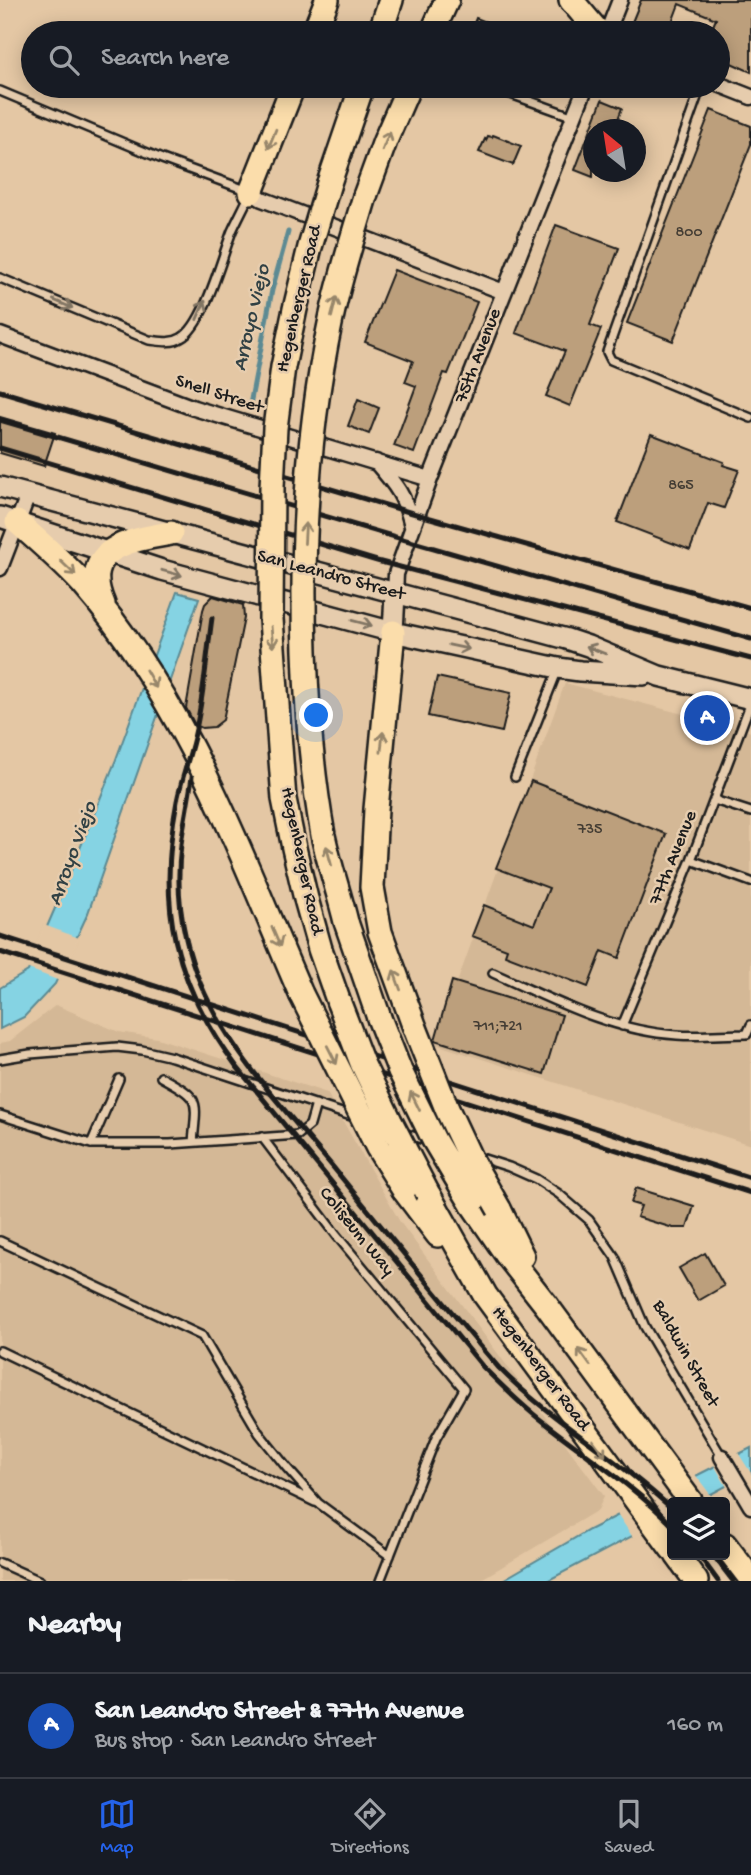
<!DOCTYPE html>
<html lang="en">
<head>
<meta charset="utf-8">
<style>
  body { margin:0; font-family:"Gochi Hand",sans-serif; background:#242831; color:#f1f3f6 }
  .controls { position:absolute; right:21px; bottom:21px; display:grid; overflow:hidden; border-radius:7px; box-shadow:0 4px 18px #0003 }
  .controls button { width:63px; height:63px; display:grid; place-items:center; padding:0; border:0; border-bottom:2px solid #363941; background:#171b24; color:#f1f3f6; font:35px sans-serif }
  .compass { position:absolute; left:583px; top:119px; width:63px; height:63px; border-radius:50%; background:#171b24; box-shadow:0 4px 18px #0003; rotate:330deg }
  .you { position:absolute; left:317px; top:716px; width:24px; height:24px; margin:-18px; border:5px solid #fff; border-radius:50%; background:#1a73e8; box-shadow:0 0 0 10px #1a73e833 }
  .badge { display:grid; place-items:center; width:46px; height:46px; border-radius:50%; background:#2563eb; color:#fff; font-size:23px; font-weight:700 }
  .pin { position:absolute; translate:-50% -50%; border:4px solid #fff; box-shadow:0 2px 7px #0006 }
  .list { margin:0; padding:0; list-style:none }
  h2 { display:flex; justify-content:space-between; align-items:center; height:91px; margin:0; padding:0 28px; font-size:30px }
  h2 small { font-size:23px; font-weight:400; color:#9ea1a6 }
  .list li { display:grid; grid-template-columns:46px 1fr auto; gap:21px; align-items:center; box-sizing:border-box; height:105px; padding:0 28px; border-top:2px solid #363941 }
  .list b { display:block; font-size:26px; white-space:nowrap }
  .list p { margin:0; font-size:23px; white-space:nowrap; color:#9ea1a6 }
  .list em { font-size:23px; font-style:normal; color:#9ea1a6 }
  .icon { flex:none; width:38px; height:38px; fill:none; stroke:currentColor; stroke-width:2; stroke-linecap:round; stroke-linejoin:round }
  .map { position:relative; flex:none; width:751px; height:1581px; overflow:hidden }
  .search { position:absolute; background:#171b24; box-shadow:0 4px 18px #0003; left:21px; right:21px; top:21px; height:77px; display:flex; align-items:center; gap:18px; box-sizing:border-box; padding:0 24px; border-radius:38px; color:#9ea1a6; font-size:26px }
  .sheet { height:196px; background:#171b24 }
  nav { display:flex; justify-content:space-around; align-items:center; box-sizing:border-box; height:98px; border-top:2px solid #363941; background:#171b24; font-size:19px; color:#9ea1a6 }
  nav a { display:grid; justify-items:center; gap:4px }
  nav .on { color:#2563eb }
  .map>svg:first-child { display:block }
</style>
</head>
<body>
<div class="map">
<svg width="751" height="1581" viewBox="0 0 751 1581">
  <rect width="100%" height="100%" fill="#e4c7a4"/>
  <filter id="ink" filterUnits="userSpaceOnUse"><feTurbulence type="fractalNoise" baseFrequency=".0143" numOctaves="2"/><feDisplacementMap in="SourceGraphic" scale="14" xChannelSelector="R" yChannelSelector="G"/><feConvolveMatrix kernelMatrix="1 2 1 2 8 2 1 2 1" color-interpolation-filters="sRGB"/></filter>
  <g filter="url(#ink)">
    <path fill="#d4b896" d="M565,683L751,732V1145L435,1044Z
      M56,1005L119,1032L157,1038L327,1093L400,1222L604,1496L598,1510L478,1581H0V1043L10,1041Z"/>
    <path fill="#85d3e3" stroke="#5b8a93" stroke-width="2" d="M177,592L199,598L88,913L55,984L24,1017L0,1029V988L28,971L68,878L115,762Z
      M751,1448V1473L696,1502H672V1515L547,1581H501L589,1530Z"/>
    <path fill="#e4c7a4" d="M44,925L79,938L60,981L26,968Z
      M737,1451L751,1473V1477L728,1489L713,1463Z
      M694,1473L713,1498L704,1502H672V1519L634,1539L616,1512Z"/>
    <g fill="none" stroke-linecap="round" stroke-linejoin="round">
      <path stroke="#5b8a93" stroke-width="5" d="M249,410L272,290L288,232"/>
    </g>
    <path fill="#bc9f7b" stroke="#1c1c1c" stroke-width="2" d="M641,0H751V72L718,57V33H710L716,19L679,4L668,33H645L630,27Z
      M476,18L512,32V33H470Z
      M602,100L622,108L614,130H593V177L575,170Z
      M711,110L751,126V144L673,341L627,323Z
      M493,135L521,146L513,165L479,152L485,139L486,140L488,136L492,137Z
      M556,225L619,248L590,325L601,329L570,406L546,396L565,351L516,333Z
      M394,270L477,302L448,374L444,373L414,453L394,446L416,386L405,382L413,361L365,342Z
      M358,399L379,408L369,434L348,426Z
      M0,417L55,433L44,466L0,453Z
      M651,434L724,462L723,465L739,470L724,508L708,503L690,550L617,522Z
      M213,596L243,605L244,618L223,720L214,727L202,728L195,725L186,708L203,610L205,604Z
      M437,677L511,693L502,732L428,716Z
      M531,781L666,834L619,958L602,951L588,987L505,955L507,949L472,936L484,905L534,925L549,888L496,868Z
      M452,981L562,1015L544,1074L435,1040Z
      M636,1188L694,1206L687,1228H673L637,1217L641,1206L631,1203Z
      M705,1253L724,1286L698,1301L679,1268Z"/>
    <g fill="none" stroke-linecap="round" stroke-linejoin="round">
      <g stroke="#1c1c1c" stroke-width="12">
        <path id="lane" d="M489,86L574,117
          M701,86L607,352L611,360L751,418
          M0,91L162,159L251,192C245,205 238,218 232,231C222,257 204,326 181,338C172,344 160,341 149,340L0,278
          M515,777L558,669
          M714,800L751,812
          M691,860L751,882
          M493,973C551,999 611,1031 677,1035C700,1037 724,1034 747,1034L751,1025
          M622,1026L691,860L751,702
          M0,1059L30,1054L117,1047L142,1050L172,1057L357,1118
          M161,1077C201,1099 197,1098 193,1142
          M0,1115L91,1144H170L298,1135L310,1125L316,1104
          M401,1132L430,1142
          M262,1137L337,1236L464,1389L436,1438L380,1581
          M91,1144L119,1079
          M475,1156L509,1167L536,1179L559,1194L589,1220L615,1257L645,1327L722,1457
          M0,1241L202,1336L259,1433L287,1468L318,1503L390,1556
          M0,1351L315,1502
          M0,1563L40,1581"/>
      </g>
      <g stroke="#1c1c1c" stroke-width="19">
        <path id="street" d="M607,33L620,0
          M718,84L751,97
          M251,192L262,199L504,292
          M0,335L194,408L430,479
          M376,462C396,485 405,496 412,526
          M0,568L28,495
          M395,594L396,574L430,479L586,86
          M722,1457L751,1506"/>
      </g>
      <g stroke="#1c1c1c" stroke-width="24">
        <path id="secondary" d="M0,487L567,639L588,646L659,676L751,699
          M0,517L162,570L393,632L558,668L580,671L644,675
          M393,632L395,594"/>
      </g>
      <g stroke="#1c1c1c" stroke-width="28">
        <path id="primary" d="M571,0L599,33
          M314,33L327,0
          M380,33L391,0
          M432,33L447,0
          M329,183L362,86
          M251,192L293,86
          M365,196L385,141L409,86
          M17,522C40,542 63,562 83,584C186,702 240,853 301,994
          M103,604C79,548 129,540 171,533
          M393,632L376,809L372,887L380,932L415,1028
          M306,899L320,949L339,1003
          M346,922L379,1018
          M404,1190L438,1235
          M428,1194L485,1295L672,1549
          M472,1204L507,1255L547,1306L691,1502
          M499,1209L522,1256
          M725,1545L751,1579
          M677,1555L696,1581"/>
      </g>
      <use href="#lane" stroke="#e6ccad" stroke-width="7"/>
      <use href="#street" stroke="#e6ccad" stroke-width="14"/>
      <use href="#secondary" stroke="#e6ccad" stroke-width="19"/>
      <use href="#primary" stroke="#fbddab" stroke-width="23"/>
      <path stroke="#1c1c1c" stroke-width="5" d="M0,391L409,512L751,608
        M0,420L385,534L751,639
        M0,448L377,561L751,659
        M212,618C207,654 204,693 196,729C191,753 182,777 177,801C157,905 173,982 237,1067L483,1367C502,1386 521,1405 542,1421C586,1456 633,1485 672,1525
        M192,777C189,799 184,822 181,844C177,876 179,909 186,939C207,1032 279,1101 337,1172C391,1238 444,1304 499,1368C551,1421 618,1458 672,1509
        M0,936L751,1178
        M0,952L751,1193
        M699,1555L718,1581
        M713,1555L733,1581"/>
      <g stroke="#1c1c1c" stroke-width="28" stroke-linecap="butt">
        <path id="primary-bridge" d="M306,899L294,848L284,799L280,747L271,619L272,487L275,428L283,367L295,309L310,247L329,183
          M346,922C339,893 329,864 323,835C312,774 307,712 305,651C301,540 308,427 331,319C340,277 353,237 365,196
          M301,994L378,1148L404,1190
          M339,1003L362,1063L390,1121L428,1194
          M379,1018L400,1071L434,1140L472,1204
          M415,1028L447,1109L471,1160L499,1209"/>
      </g>
      <use href="#primary-bridge" stroke="#fbddab" stroke-width="23"/>
    </g>
    <defs><path id="oneway-shaft" d="M-6 0H5M1.5-3L5.5 0L1.5 3" fill="none" stroke-width="1.6" stroke-linecap="round" stroke-linejoin="round" transform="scale(1.75)"/></defs>
    <g stroke="#97866b">
      <use href="#oneway-shaft" transform="translate(272 139) rotate(112)"/>
      <use href="#oneway-shaft" transform="translate(386 141) rotate(-68)"/>
      <use href="#oneway-shaft" transform="translate(334 307) rotate(-76)"/>
      <use href="#oneway-shaft" transform="translate(305 533) rotate(-87)"/>
      <use href="#oneway-shaft" transform="translate(68 568) rotate(44)"/>
      <use href="#oneway-shaft" transform="translate(272 637) rotate(85)"/>
      <use href="#oneway-shaft" transform="translate(151 679) rotate(60)"/>
      <use href="#oneway-shaft" transform="translate(382 742) rotate(-84)"/>
      <use href="#oneway-shaft" transform="translate(329 856) rotate(-105)"/>
      <use href="#oneway-shaft" transform="translate(276 937) rotate(67)"/>
      <use href="#oneway-shaft" transform="translate(397 980) rotate(-110)"/>
      <use href="#oneway-shaft" transform="translate(332 1055) rotate(63)"/>
      <use href="#oneway-shaft" transform="translate(415 1101) rotate(-116)"/>
      <use href="#oneway-shaft" transform="translate(584 1357) rotate(-126)"/>
      <use href="#oneway-shaft" transform="translate(599 1448) rotate(53)"/>
    </g>
    <g stroke="#817464">
      <use href="#oneway-shaft" transform="translate(63 304) rotate(23)"/>
      <use href="#oneway-shaft" transform="translate(201 310) rotate(-66)"/>
      <use href="#oneway-shaft" transform="translate(172 573) rotate(15)"/>
      <use href="#oneway-shaft" transform="translate(362 623) rotate(15)"/>
      <use href="#oneway-shaft" transform="translate(459 647) rotate(12)"/>
      <use href="#oneway-shaft" transform="translate(596 650) rotate(-158)"/>
    </g>
  </g>
  <g text-anchor="middle" dominant-baseline="central" stroke-width="5" stroke-linejoin="round" paint-order="stroke">
    <g font-size="16" fill="#443d34">
      <text x="689" y="233">800</text>
      <text x="681" y="486">865</text>
      <text x="590" y="830">735</text>
      <text x="498" y="1027">711;721</text>
    </g>
    <g font-size="19" fill="#1c1c1c" stroke="#e6ccad">
      <text transform="translate(300 299) rotate(-77)">Hegenberger Road</text>
      <text transform="translate(479 356) rotate(-69)">75th Avenue</text>
      <text transform="translate(219 395) rotate(18)">Snell Street</text>
      <text transform="translate(331 576) rotate(15)">San Leandro Street</text>
      <text transform="translate(674 858) rotate(-68)">77th Avenue</text>
      <text transform="translate(301 861) rotate(78)">Hegenberger Road</text>
      <text transform="translate(356 1232) rotate(51)">Coliseum Way</text>
      <text transform="translate(685 1354) rotate(61)">Baldwin Street</text>
      <text transform="translate(540 1369) rotate(53)">Hegenberger Road</text>
    </g>
    <g font-size="21" font-style="italic" fill="#314144" stroke="#e6ccad">
      <text transform="translate(253 318) rotate(-77)">Arroyo Viejo</text>
      <text transform="translate(74 854) rotate(-70)">Arroyo Viejo</text>
    </g>
  </g>
</svg>
<div class="controls">
<button><svg class="icon" aria-label="layers" viewBox="0 0 24 24"><path d="M12 4l9 5-9 5-9-5zM3 14l9 5 9-5"/></svg></button>
</div>
<svg class="compass" viewBox="-18 -18 36 36"><path d="M0-13l5 13h-10z" fill="#e53935"/><path d="M0 13l5-13h-10z" fill="#9ea1a6"/></svg>
<div class="you"></div>
<div class="pin badge" style="left:707px;top:718px;background:#1a4fb4">A</div>
<div class="search"><svg class="icon" aria-label="search" viewBox="0 0 24 24"><circle cx="10" cy="10" r="6"/><path d="M15 15l6 6"/></svg>Search here</div>
</div>
<section class="sheet">
<h2>Nearby<small></small></h2>
<ul class="list">
<li><span class="badge" style="background:#1a4fb4">A</span><div><b>San Leandro Street &amp; 77th Avenue</b><p>Bus stop · San Leandro Street</p></div><em>160 m</em></li>
</ul>
</section>
<nav>
<a class="on"><svg class="icon" aria-label="map" viewBox="0 0 24 24"><path d="M3 6l6-2 6 2 6-2v14l-6 2-6-2-6 2zM9 4v14M15 6v14"/></svg>Map</a>
<a><svg class="icon" aria-label="directions" viewBox="0 0 24 24"><path d="M12 3l9 9-9 9-9-9zM9 14v-3h6M13 9l2 2-2 2"/></svg>Directions</a>
<a><svg class="icon" aria-label="saved" viewBox="0 0 24 24"><path d="M7 4h10v16l-5-4-5 4z"/></svg>Saved</a>
</nav>
</body>
</html>
